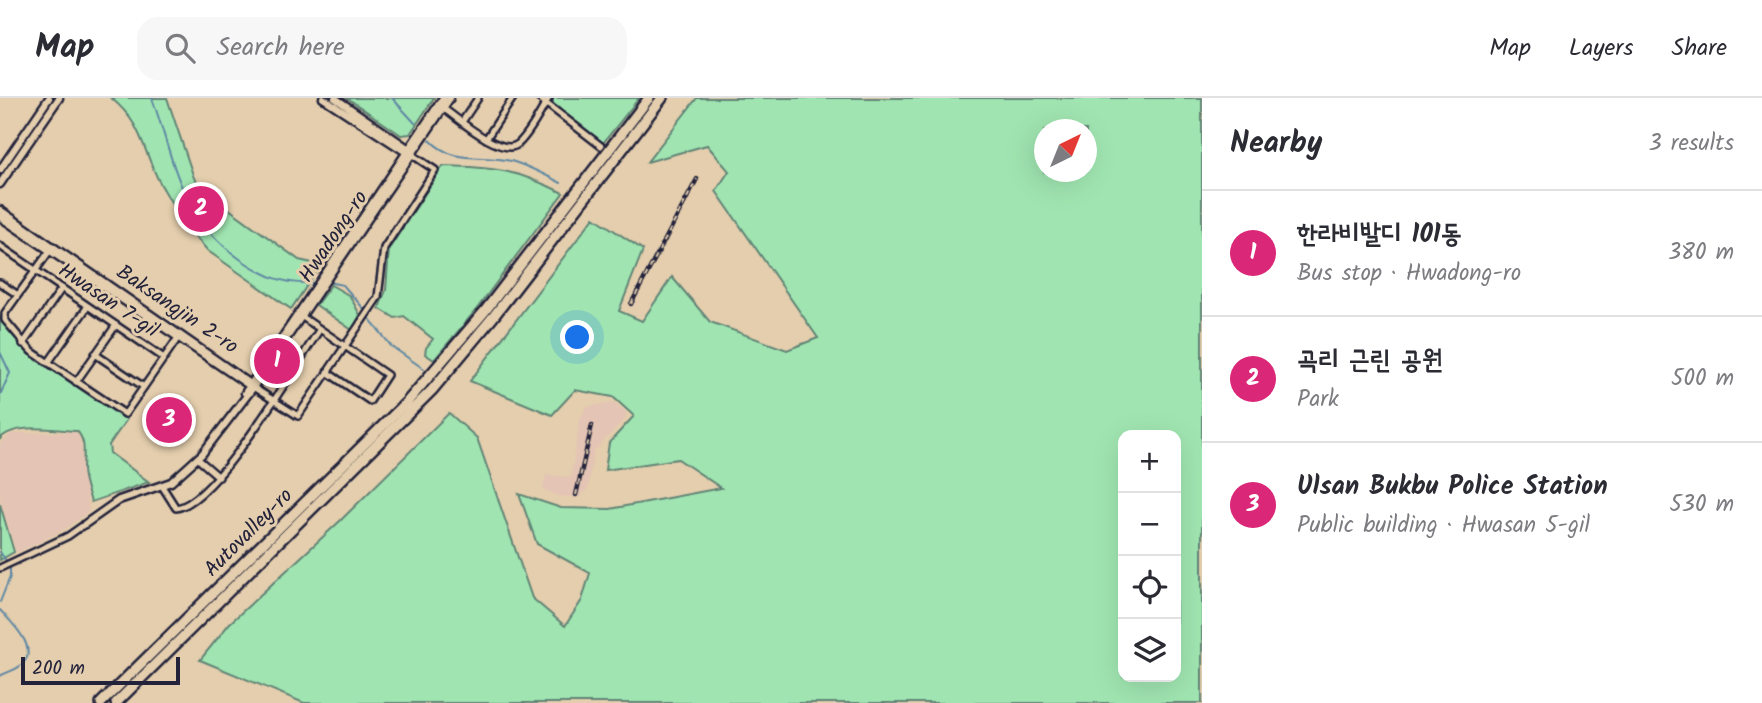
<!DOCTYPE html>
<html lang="en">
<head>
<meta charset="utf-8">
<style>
  body { margin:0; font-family:Kalam,"Poor Story",sans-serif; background:#f7f7f7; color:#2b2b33 }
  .controls { position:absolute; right:21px; bottom:21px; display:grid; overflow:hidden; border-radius:14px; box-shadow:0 7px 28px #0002 }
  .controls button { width:63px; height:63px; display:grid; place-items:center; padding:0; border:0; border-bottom:2px solid #e1e1e2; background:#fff; color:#2b2b33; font:35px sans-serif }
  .compass { position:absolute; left:1034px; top:21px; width:63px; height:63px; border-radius:50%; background:#fff; box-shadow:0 7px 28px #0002; rotate:43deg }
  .scale { position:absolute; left:21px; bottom:18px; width:159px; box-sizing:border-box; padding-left:7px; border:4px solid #22223b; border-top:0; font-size:19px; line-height:24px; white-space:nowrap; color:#22223b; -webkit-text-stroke:5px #e4cead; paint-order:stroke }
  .you { position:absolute; left:578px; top:240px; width:24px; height:24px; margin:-18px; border:5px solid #fff; border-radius:50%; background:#1a73e8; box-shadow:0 0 0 10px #1a73e833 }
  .badge { display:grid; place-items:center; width:46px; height:46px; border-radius:50%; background:#db2777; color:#fff; font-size:23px; font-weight:700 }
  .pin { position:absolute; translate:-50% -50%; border:4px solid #fff; box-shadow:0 2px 7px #0006 }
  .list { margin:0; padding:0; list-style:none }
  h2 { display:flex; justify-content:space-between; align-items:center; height:91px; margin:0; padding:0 28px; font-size:30px }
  h2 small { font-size:23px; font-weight:400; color:#7c7c81 }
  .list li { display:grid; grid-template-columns:46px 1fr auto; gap:21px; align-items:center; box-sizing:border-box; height:126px; padding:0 28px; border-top:2px solid #e1e1e2 }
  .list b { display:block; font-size:26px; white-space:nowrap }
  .list p { margin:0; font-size:23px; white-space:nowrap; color:#7c7c81 }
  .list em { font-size:23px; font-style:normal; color:#7c7c81 }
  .icon { flex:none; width:38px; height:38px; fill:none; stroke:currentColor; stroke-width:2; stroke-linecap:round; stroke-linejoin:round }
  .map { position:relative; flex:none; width:1202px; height:605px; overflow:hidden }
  header { display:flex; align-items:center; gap:42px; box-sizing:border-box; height:98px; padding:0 35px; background:#fff; border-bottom:2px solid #e1e1e2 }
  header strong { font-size:33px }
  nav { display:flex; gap:38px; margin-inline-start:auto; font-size:24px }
  .search { width:490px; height:63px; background:#f7f7f7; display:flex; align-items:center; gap:18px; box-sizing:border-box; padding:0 24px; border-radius:21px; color:#7c7c81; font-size:26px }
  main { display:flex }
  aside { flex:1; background:#fff }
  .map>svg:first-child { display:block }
</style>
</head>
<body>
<header>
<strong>Map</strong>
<div class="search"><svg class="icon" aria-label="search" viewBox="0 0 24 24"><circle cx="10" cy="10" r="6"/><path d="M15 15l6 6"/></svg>Search here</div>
<nav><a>Map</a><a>Layers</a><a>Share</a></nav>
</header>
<main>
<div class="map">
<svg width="1202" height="605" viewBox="0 0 1202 605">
  <rect width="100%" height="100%" fill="#e4cead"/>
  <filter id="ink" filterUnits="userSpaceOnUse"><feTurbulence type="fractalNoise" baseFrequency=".0143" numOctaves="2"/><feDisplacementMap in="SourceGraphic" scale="14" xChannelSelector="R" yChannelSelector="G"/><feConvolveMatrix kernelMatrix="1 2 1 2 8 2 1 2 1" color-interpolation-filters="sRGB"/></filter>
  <g filter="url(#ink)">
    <path fill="#e4c4b4" d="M614,304L626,314V320L594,353L588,390L580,399L559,398L543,391L546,377L571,379L580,321L586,309Z
      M75,334L80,338L89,413L64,432L16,455L0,401V346L12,335Z"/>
    <path fill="#a0e5b1" stroke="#618476" stroke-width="2" fill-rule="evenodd" d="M111,0H167L194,80L203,92L299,162L321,167L291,211L208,153C189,133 173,109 160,85C142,51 143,26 111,0Z
      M347,0H434L410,36L401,37Z
      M553,0H639L603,45L553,7Z
      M697,0H1202V605H304L200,562L229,526L340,423L449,315L477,340L532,500L565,528L582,502L590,475L537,446L519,396L561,410L610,411L721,390L678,361L605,372L609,345L634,318L613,299L575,292L552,317L470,283L594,119L643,152L619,213L642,223L672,179L710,224L787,252L818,240L716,93L729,73L707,47L647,64ZM1044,32H1086V74H1044ZM1123,337H1176V579H1123Z
      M443,68C494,69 517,72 563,95L476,212L434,262L425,256L426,250L433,241L404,218L395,220L379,210L386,192L389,151Z
      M331,187L350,198L360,217L352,232L316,207Z
      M0,220L28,255L127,321L109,347L110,355L149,384L91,404C88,394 83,381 83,371C83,358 87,344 77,333C57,332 14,324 0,341Z
      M0,406L14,454L0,462Z"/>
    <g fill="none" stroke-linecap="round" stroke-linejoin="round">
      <path stroke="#6088a4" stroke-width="2" d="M152,0C176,67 178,116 240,161C265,178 284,187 314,185
        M392,0L415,25
        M430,42C454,67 481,56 511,63C529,68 545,77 561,85
        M327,184L343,187L364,211
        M370,221L391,248L424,271
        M0,254L10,275L0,297
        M0,454L7,464
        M0,504L10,479V469
        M0,512C11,524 42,552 20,568C14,573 6,574 0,578"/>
      <g stroke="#22223b" stroke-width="10">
        <path id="minor" d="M539,0L601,48
          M443,10C457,20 502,60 518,46C531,34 540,14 549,0
          M462,24L478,0
          M486,41L513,0
          M0,148L164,260
          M51,151L5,215V222L31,253L125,316L180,237
          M0,185L18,197
          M301,218L387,277L370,303L327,274
          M23,246L62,190
          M95,256L144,289
          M48,265L88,208
          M76,284L116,227
          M253,289L298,318L378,199L384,150L435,72L411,56
          M198,361L219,379
          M162,388L176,410C216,405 295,268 320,231
          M0,470L68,438L85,426"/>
      </g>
      <g stroke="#22223b" stroke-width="11">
        <path id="tertiary" d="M323,0L409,56
          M335,0L409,51
          M0,72L49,0
          M0,86L59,0
          M0,112L252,287
          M0,119L250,288
          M245,295L443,0
          M85,426L119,402L171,384L202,356L252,291L450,0"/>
      </g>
      <g stroke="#22223b" stroke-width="14">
        <path id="trunk" d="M101,605L407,304L485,213L649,0
          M116,605L432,292L493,219L662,0"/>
      </g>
      <use href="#minor" stroke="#e4cead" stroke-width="5"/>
      <use href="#tertiary" stroke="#e4cead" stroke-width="6"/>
      <use href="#trunk" stroke="#e4cead" stroke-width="9"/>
      <g stroke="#22223b" stroke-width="4.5">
        <path id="rail" d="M631,206L697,81
          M576,397L592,327"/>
      </g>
      <use href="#rail" stroke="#e4cead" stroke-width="2" stroke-dasharray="5" stroke-linecap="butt"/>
    </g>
  </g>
  <g text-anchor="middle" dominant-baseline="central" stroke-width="6" stroke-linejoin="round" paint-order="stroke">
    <g font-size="21" fill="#22223b" stroke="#e4cead">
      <text transform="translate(334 139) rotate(-56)">Hwadong-ro</text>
      <text transform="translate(108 203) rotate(34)">Hwasan 7-gil</text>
      <text transform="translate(177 212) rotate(34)">Baksangjin 2-ro</text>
      <text transform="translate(249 435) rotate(-45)">Autovalley-ro</text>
    </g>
  </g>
</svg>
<div class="controls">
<button>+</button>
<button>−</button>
<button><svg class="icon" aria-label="locate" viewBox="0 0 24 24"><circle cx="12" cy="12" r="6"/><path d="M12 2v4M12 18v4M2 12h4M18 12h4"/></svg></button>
<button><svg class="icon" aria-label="layers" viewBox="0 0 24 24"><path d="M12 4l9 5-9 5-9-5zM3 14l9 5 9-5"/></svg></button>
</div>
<svg class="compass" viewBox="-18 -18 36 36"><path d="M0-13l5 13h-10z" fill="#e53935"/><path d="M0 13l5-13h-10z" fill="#7c7c81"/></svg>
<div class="scale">200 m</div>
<div class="you"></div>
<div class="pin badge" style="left:277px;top:263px">1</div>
<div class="pin badge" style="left:201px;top:111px">2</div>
<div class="pin badge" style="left:169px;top:322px">3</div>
</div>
<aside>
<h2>Nearby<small>3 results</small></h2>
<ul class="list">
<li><span class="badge">1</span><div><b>한라비발디 101동</b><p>Bus stop · Hwadong-ro</p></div><em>380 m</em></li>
<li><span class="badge">2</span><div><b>곡리 근린 공원</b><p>Park</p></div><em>500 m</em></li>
<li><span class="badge">3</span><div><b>Ulsan Bukbu Police Station</b><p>Public building · Hwasan 5-gil</p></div><em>530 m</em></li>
</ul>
</aside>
</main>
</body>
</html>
